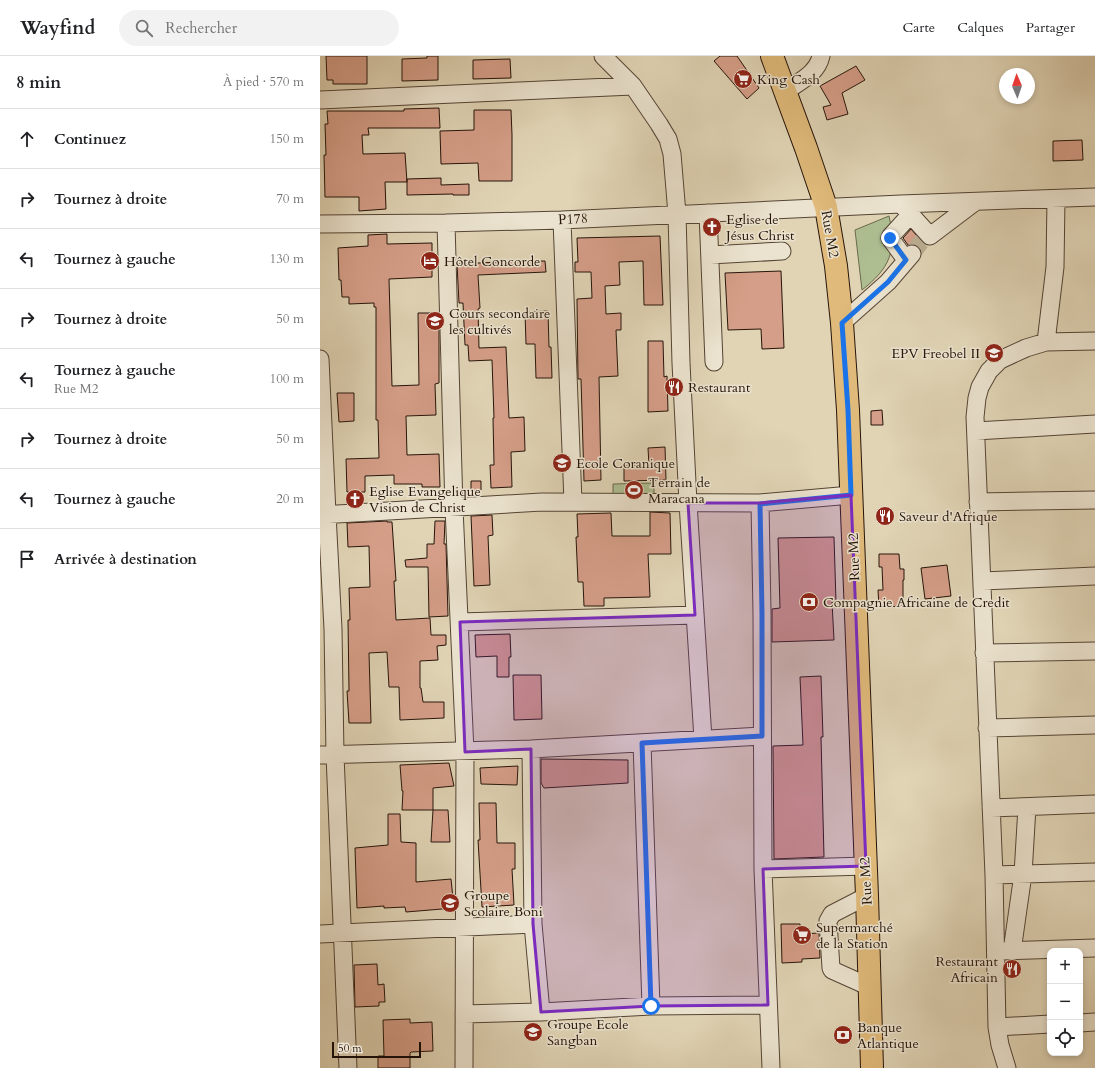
<!DOCTYPE html>
<html lang="fr">
<head>
<meta charset="utf-8">
<style>
  body { margin:0; font-family:Cardo,serif; background:#f2f2f2; color:#202124 }
  .controls { position:absolute; right:12px; bottom:12px; display:grid; overflow:hidden; border-radius:8px; box-shadow:0 2px 6px #0003 }
  .controls button { width:36px; height:36px; display:grid; place-items:center; padding:0; border:0; border-bottom:1px solid #e0e0e0; background:#fff; color:#202124; font:20px sans-serif }
  .compass { position:absolute; left:679px; top:12px; width:36px; height:36px; border-radius:50%; background:#fff; box-shadow:0 2px 6px #0003; rotate:358deg }
  .scale { position:absolute; left:12px; bottom:10px; width:89px; box-sizing:border-box; padding-left:4px; border:2px solid #26140a; border-top:0; font-size:11px; line-height:14px; white-space:nowrap; color:#26140a; -webkit-text-stroke:3px #ebe3cf; paint-order:stroke }
  .stop { position:absolute; width:12px; height:12px; margin:-9px; border:3px solid #1a73e8; border-radius:50%; background:#fff }
  .stop.end { background:#1a73e8; border-color:#fff; box-shadow:0 1px 4px #0008 }
  .list { margin:0; padding:0; list-style:none }
  h2 { display:flex; justify-content:space-between; align-items:center; height:52px; margin:0; padding:0 16px; font-size:17px }
  h2 small { font-size:13px; font-weight:400; color:#757577 }
  .list li { display:grid; grid-template-columns:26px 1fr auto; gap:12px; align-items:center; box-sizing:border-box; height:60px; padding:0 16px; border-top:1px solid #e0e0e0 }
  .list b { display:block; font-size:15px; white-space:nowrap }
  .list p { margin:0; font-size:13px; white-space:nowrap; color:#757577 }
  .list em { font-size:13px; font-style:normal; color:#757577 }
  .icon { flex:none; width:22px; height:22px; fill:none; stroke:currentColor; stroke-width:2; stroke-linecap:round; stroke-linejoin:round }
  .map { position:relative; flex:none; width:775px; height:1012px; overflow:hidden }
  header { display:flex; align-items:center; gap:24px; box-sizing:border-box; height:56px; padding:0 20px; background:#fff; border-bottom:1px solid #e0e0e0 }
  header strong { font-size:19px }
  nav { display:flex; gap:22px; margin-inline-start:auto; font-size:14px }
  .search { width:280px; height:36px; background:#f2f2f2; display:flex; align-items:center; gap:10px; box-sizing:border-box; padding:0 14px; border-radius:22px; color:#757577; font-size:15px }
  main { display:flex }
  aside { flex:1; background:#fff }
  .map>svg:first-child { display:block }
</style>
</head>
<body>
<header>
<strong>Wayfind</strong>
<div class="search"><svg class="icon" aria-label="search" viewBox="0 0 24 24"><circle cx="10" cy="10" r="6"/><path d="M15 15l6 6"/></svg>Rechercher</div>
<nav><a>Carte</a><a>Calques</a><a>Partager</a></nav>
</header>
<main>
<aside>
<h2>8 min<small>À pied · 570 m</small></h2>
<ul class="list">
<li><svg class="icon" aria-label="ahead" viewBox="0 0 24 24"><path d="M12 20V5M6 11l6-6 6 6"/></svg><div><b>Continuez</b></div><em>150 m</em></li>
<li><svg class="icon" aria-label="right" viewBox="0 0 24 24"><path d="M7 20v-9h11M14 6l5 5-5 5"/></svg><div><b>Tournez à droite</b></div><em>70 m</em></li>
<li><svg class="icon" aria-label="left" viewBox="0 0 24 24"><path d="M17 20v-9H6M10 6l-5 5 5 5"/></svg><div><b>Tournez à gauche</b></div><em>130 m</em></li>
<li><svg class="icon" aria-label="right" viewBox="0 0 24 24"><path d="M7 20v-9h11M14 6l5 5-5 5"/></svg><div><b>Tournez à droite</b></div><em>50 m</em></li>
<li><svg class="icon" aria-label="left" viewBox="0 0 24 24"><path d="M17 20v-9H6M10 6l-5 5 5 5"/></svg><div><b>Tournez à gauche</b><p>Rue M2</p></div><em>100 m</em></li>
<li><svg class="icon" aria-label="right" viewBox="0 0 24 24"><path d="M7 20v-9h11M14 6l5 5-5 5"/></svg><div><b>Tournez à droite</b></div><em>50 m</em></li>
<li><svg class="icon" aria-label="left" viewBox="0 0 24 24"><path d="M17 20v-9H6M10 6l-5 5 5 5"/></svg><div><b>Tournez à gauche</b></div><em>20 m</em></li>
<li><svg class="icon" aria-label="arrive" viewBox="0 0 24 24"><path d="M6 21V4h12l-3 4 3 4H6"/></svg><div><b>Arrivée à destination</b></div></li>
</ul>
</aside>
<div class="map">
<svg width="775" height="1012" viewBox="0 0 775 1012">
  <rect width="100%" height="100%" fill="#e0d4b5"/>
  <filter id="stains"><feTurbulence type="fractalNoise" baseFrequency=".005" numOctaves="4"/><feColorMatrix values="0 0 0 0 .2 0 0 0 0 .09 0 0 0 0 .02 0 0 0 .5 -.17"/></filter>
  <radialGradient id="worn" r=".72"><stop offset=".6" stop-color="#630" stop-opacity="0"/><stop offset="1" stop-color="#630" stop-opacity=".3"/></radialGradient>
  <path fill="#aebe91" stroke="#6a694e" d="M569,160C577,195 570,212 542,234L535,174Z
    M334,427V440L293,441V428Z"/>
  <path fill="#d59e88" stroke="#26140a" d="M6,0H47V28H13V24H7Z
    M107,0H118V24L82,25V3L107,2Z
    M400,0H417L439,32L427,43L394,5Z
    M190,3L191,22L153,23V4Z
    M536,10L545,24L522,37L528,58L507,64L503,51L511,49L500,30Z
    M119,52L120,72H48L49,79H42L43,98L85,97L87,126H65L66,153L39,155V141H5L4,99H6L5,68H8L7,55H84V53Z
    M154,54H191L192,79V125H159L158,107L121,108L120,75L154,74Z
    M762,84L763,104L733,105V85Z
    M121,122V129L149,128V139H133V138L87,139V123Z
    M591,173L605,189L601,194L598,190L594,188L588,189L583,182Z
    M67,178V188L112,187V221L69,223L72,330L99,329L98,257H119V327L115,328L116,359L86,360L87,399L119,398L120,431H102V428H74V419L45,420V436H27L26,403L59,402L58,364H56V251H54V247L29,248V241H22L21,224H19L18,192L48,190V179Z
    M340,180L343,249H324L323,205L299,206L300,229L285,230L286,258L301,257V274H296L298,320L279,321L281,424L264,425L261,323H258L257,243L272,242L271,216H255V206H258L257,182Z
    M225,205L226,216L158,219L160,252L158,253L159,292L186,291L189,362L204,361L205,395L191,396L192,431L171,432L170,409H174L173,362H174L172,304L149,305L148,289H145L143,247H139L137,208L180,206Z
    M461,215L464,292L442,293L441,273L408,274L405,217Z
    M228,255L229,291H231L232,322H216L215,288H206L205,256Z
    M328,285H343L344,321L347,320L348,355L328,356Z
    M17,337H34V365L19,366Z
    M562,354L563,369H551V355Z
    M345,391L346,424L304,425V410L329,409L328,392Z
    M151,425H161V434L151,435Z
    M330,456L350,457L351,498H328L330,541L284,542V550H264L263,526H258L256,481H258L257,458L291,457L292,480H330Z
    M172,459L173,479L168,480L170,529L154,530L151,460Z
    M67,465V466H72L76,525H74L76,564L110,562L111,579H126V589L117,590L118,604L100,605V632H101L103,646H124V662L80,664L79,631H69L67,596L49,597L51,667H29L27,635H29L28,564H30L29,532L50,531L49,490L28,491L27,467Z
    M115,465H125L124,488H126L128,560L109,561L108,511H86L85,504L107,502V488H114Z
    M514,481L516,546H512L514,584L452,586V553L460,552L458,482Z
    M559,498H579L580,513H584V524H583V550L559,551L558,534H563L562,511H559Z
    M627,509L631,540L605,543L601,512Z
    M190,578L191,601H189V621H177V600L156,601L155,579Z
    M193,619H221L222,663L194,664Z
    M501,620L503,681H501L504,801L454,803L453,690L483,689L480,621Z
    M221,703L308,704V727L224,732L221,727Z
    M129,707L134,730L113,732V754H82L83,735H82L80,709Z
    M198,710L197,729L161,728L160,712Z
    M159,747H176L177,787H195V813H192L194,849L162,851L158,784H160Z
    M113,754H128L130,786H111Z
    M68,758H80L81,786L96,787V826L131,823L134,852L86,856L85,851L64,852V850L37,852L35,792L68,789Z
    M461,868H480L481,878L499,877L500,902L482,903V906L462,907Z
    M57,908L58,929L64,928L65,946H59V950L35,951L34,909Z
    M90,963V967L112,966L113,995L91,996L90,997V1012H58V1000H64L63,964Z"/>
  <g fill="none" stroke-linecap="round" stroke-linejoin="round">
    <path stroke="#bbae93" stroke-width="17" stroke-dasharray="17 8" stroke-linecap="butt" d="M592,198L601,186L610,180"/>
    <g stroke="#544435" stroke-width="19">
      <path id="minor" d="M283,0L313,30L339,68L348,83L352,98L357,158L361,307L368,447L383,683
        M466,35C480,25 497,18 501,0
        M0,44L313,30
        M581,148L610,180L655,146
        M388,157L394,306
        M242,164L253,446
        M126,167L134,452L145,696L144,1012
        M0,168L126,167L242,164L581,148L775,141
        M390,199L462,195
        M586,204L570,182L571,180L591,158
        M522,267L568,226L592,198
        M726,286L735,211L736,143
        M0,303L7,458L13,573L15,699L28,1012
        M656,375L775,368
        M658,446L775,444
        M440,447L442,557L443,813L451,1012
        M0,459L222,446L440,447L531,439
        M662,525L775,520
        M140,566L375,559
        M664,597L775,595
        M667,672L775,669
        M322,687L331,950
        M211,693L213,868L221,956
        M0,699L211,693L442,680
        M671,752L775,748
        M443,813L546,810
        M674,819L775,816
        M547,840L512,858L508,865L511,912L512,914L550,931
        M0,878L213,868
        M680,895L775,892
        M692,895L703,818L707,751
        M144,958L221,956L331,950L448,949
        M760,967L775,966
        M677,971L730,968
        M687,1012L680,989L677,971L674,819L655,361L657,342L660,331L669,315L680,304L706,292L726,286L775,285"/>
    </g>
    <g stroke="#26140a" stroke-width="24">
      <path id="major" d="M452,0L486,92L506,151L516,210L522,267L528,354L547,840L552,1012"/>
    </g>
    <use href="#minor" stroke="#ebe3cf" stroke-width="17"/>
    <use href="#major" stroke="#e0ba7a" stroke-width="22"/>
  </g>
  <g fill="none" stroke-linecap="round" stroke-linejoin="round">
    <path stroke="#1a73e8" stroke-width="5" d="M331,950L322,687L442,680V557L440,448L531,439L528,354L522,267L568,226L586,204L570,182"/>
  </g>
  <path fill="#7b2cbf" fill-opacity="0.2" stroke="#7b2cbf" stroke-width="3" stroke-linejoin="round" d="M531,439L546,810L443,813L448,949L331,950L221,956L213,868L211,693L145,696L140,566L375,559L368,447H440Z"/>
  <defs>
    <g id="supermarket-disc" transform="scale(1)"><circle r="9.5" fill="#8f2418" stroke="#ebe3cf"/><path d="M-6-5.5h2.5l.6 2H6L4.5 2H-2.5L-4.4-4H-6ZM-1.5 3.2a1.3 1.3 0 1 0 .1 0ZM3 3.2a1.3 1.3 0 1 0 .1 0Z" fill="#fff"/></g>
    <g id="church-disc" transform="scale(1)"><circle r="9.5" fill="#8f2418" stroke="#ebe3cf"/><path d="M-1.2-6h2.4v3.5h3.3v2.4h-3.3V6h-2.4V-.1h-3.3v-2.4h3.3Z" fill="#fff"/></g>
    <g id="hotel-disc" transform="scale(1)"><circle r="9.5" fill="#8f2418" stroke="#ebe3cf"/><path d="M-6-4.5h1.5V1H6V5H4.5V3h-9V5H-6ZM-4 0a1.8 1.8 0 1 1 3.6 0ZM.5 0V-2.5h3Q6-2.5 6 0Z" fill="#fff"/></g>
    <g id="school-disc" transform="scale(1)"><circle r="9.5" fill="#8f2418" stroke="#ebe3cf"/><path d="M0-5L7-2L0 1L-7-2ZM-4 1L0 2.5L4 1V4Q0 6-4 4Z" fill="#fff"/></g>
    <g id="restaurant-disc" transform="scale(1)"><circle r="9.5" fill="#8f2418" stroke="#ebe3cf"/><path d="M-5-6h1v4h1v-4h1v4h1v-4h1v5L-1.5 .5V6h-2V.5L-5-1ZM5-6V6H3V1.5H1.5Q1.5-4 5-6Z" fill="#fff"/></g>
    <g id="stadium-disc" transform="scale(1)"><circle r="9.5" fill="#8f2418" stroke="#ebe3cf"/><path d="M0-5a6.5 5 0 1 0 0 10a6.5 5 0 1 0 0-10ZM-3.5-1.8h7v3.6h-7Z" fill="#fff"/></g>
    <g id="bank-disc" transform="scale(1)"><circle r="9.5" fill="#8f2418" stroke="#ebe3cf"/><path d="M-6-4H6V4H-6ZM0-2.3a2.3 2.3 0 1 0 0 4.6a2.3 2.3 0 1 0 0-4.6Z" fill="#fff"/></g>
  </defs>
  <g fill-rule="evenodd">
    <use href="#supermarket-disc" x="423" y="23"/>
    <use href="#church-disc" x="392" y="171"/>
    <use href="#hotel-disc" x="110" y="205"/>
    <use href="#school-disc" x="115" y="265"/>
    <use href="#school-disc" x="674" y="297"/>
    <use href="#restaurant-disc" x="354" y="331"/>
    <use href="#school-disc" x="242" y="407"/>
    <use href="#stadium-disc" x="314" y="434"/>
    <use href="#church-disc" x="35" y="443"/>
    <use href="#restaurant-disc" x="565" y="460"/>
    <use href="#bank-disc" x="489" y="546"/>
    <use href="#school-disc" x="130" y="847"/>
    <use href="#supermarket-disc" x="482" y="879"/>
    <use href="#restaurant-disc" x="692" y="913"/>
    <use href="#school-disc" x="213" y="976"/>
    <use href="#bank-disc" x="523" y="979"/>
  </g>
  <g text-anchor="middle" dominant-baseline="central" stroke-width="3" stroke-linejoin="round" paint-order="stroke">
    <g font-size="14" fill="#26140a" stroke="#ebe3cf" text-anchor="start">
      <text x="437" y="23">King Cash</text>
      <text x="406" y="163">Eglise de<tspan x="406" dy="16">Jésus Christ</tspan></text>
      <text x="124" y="205">Hôtel Concorde</text>
      <text x="129" y="257">Cours secondaire<tspan x="129" dy="16">les cultivés</tspan></text>
      <text x="660" y="297" text-anchor="end">EPV Freobel II</text>
      <text x="368" y="331">Restaurant</text>
      <text x="256" y="407">Ecole Coranique</text>
      <text x="328" y="426">Terrain de<tspan x="328" dy="16">Maracana</tspan></text>
      <text x="49" y="435">Eglise Evangelique<tspan x="49" dy="16">Vision de Christ</tspan></text>
      <text x="579" y="460">Saveur d'Afrique</text>
      <text x="503" y="546">Compagnie Africaine de Credit</text>
      <text x="144" y="839">Groupe<tspan x="144" dy="16">Scolaire Boni</tspan></text>
      <text x="496" y="871">Supermarché<tspan x="496" dy="16">de la Station</tspan></text>
      <text x="678" y="905" text-anchor="end">Restaurant<tspan x="678" dy="16">Africain</tspan></text>
      <text x="227" y="968">Groupe Ecole<tspan x="227" dy="16">Sangban</tspan></text>
      <text x="537" y="971">Banque<tspan x="537" dy="16">Atlantique</tspan></text>
    </g>
    <g font-size="14" fill="#26140a" stroke="#ebe3cf">
      <text transform="translate(253 163) rotate(-3)">P178</text>
      <text transform="translate(510 178) rotate(80)">Rue M2</text>
      <text transform="translate(534 501) rotate(-92)">Rue M2</text>
      <text transform="translate(546 825) rotate(-93)">Rue M2</text>
    </g>
  </g>
  <rect width="100%" height="100%" filter="url(#stains)"/>
  <rect width="100%" height="100%" fill="url(#worn)"/>
</svg>
<div class="controls">
<button>+</button>
<button>−</button>
<button><svg class="icon" aria-label="locate" viewBox="0 0 24 24"><circle cx="12" cy="12" r="6"/><path d="M12 2v4M12 18v4M2 12h4M18 12h4"/></svg></button>
</div>
<svg class="compass" viewBox="-18 -18 36 36"><path d="M0-13l5 13h-10z" fill="#e53935"/><path d="M0 13l5-13h-10z" fill="#757577"/></svg>
<div class="scale">50 m</div>
<div class="stop" style="left:331px;top:950px"></div>
<div class="stop end" style="left:570px;top:182px"></div>
</div>
</main>
</body>
</html>
